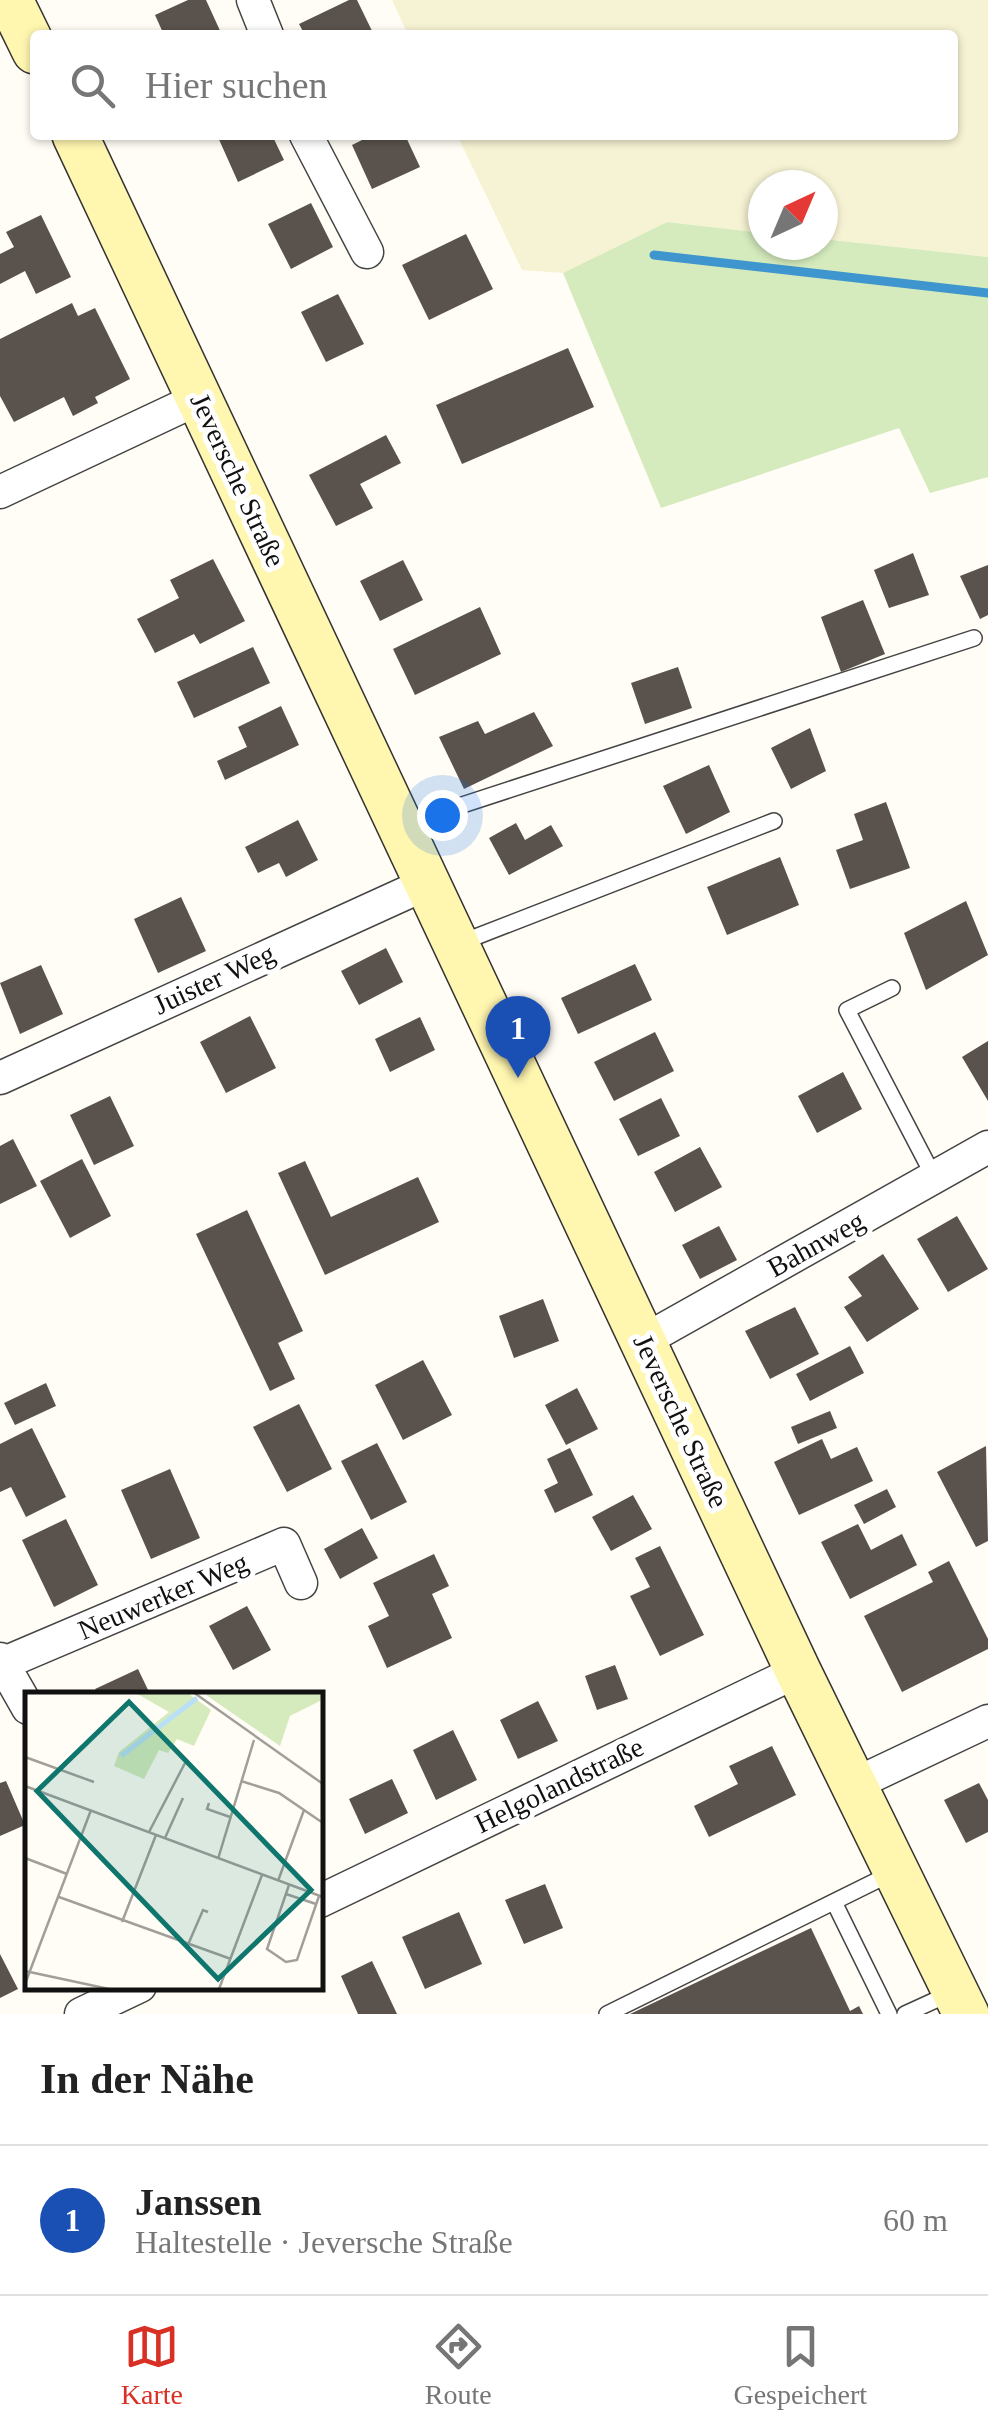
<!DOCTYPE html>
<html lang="de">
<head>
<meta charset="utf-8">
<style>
  body { margin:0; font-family:Georgia,serif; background:#f6f6f6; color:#222 }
  .compass { position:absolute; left:748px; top:170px; width:90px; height:90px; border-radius:50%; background:#fff; box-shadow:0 2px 8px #0004; rotate:44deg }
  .you { position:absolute; left:442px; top:815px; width:35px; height:35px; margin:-25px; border:8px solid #fff; border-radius:50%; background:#1a73e8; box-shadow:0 0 0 15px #1a73e833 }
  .badge { display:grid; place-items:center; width:65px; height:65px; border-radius:50%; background:#d93025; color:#fff; font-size:32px; font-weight:700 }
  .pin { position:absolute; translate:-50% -82px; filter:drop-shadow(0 2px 5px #0008) }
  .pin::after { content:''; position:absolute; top:52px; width:35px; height:30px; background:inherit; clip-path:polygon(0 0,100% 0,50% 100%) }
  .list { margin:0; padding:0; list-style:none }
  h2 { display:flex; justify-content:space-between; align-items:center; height:130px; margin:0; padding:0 40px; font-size:42px }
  h2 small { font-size:32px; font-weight:400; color:#767676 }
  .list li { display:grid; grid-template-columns:65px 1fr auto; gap:30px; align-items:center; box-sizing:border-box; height:150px; padding:0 40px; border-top:2px solid #e0e0e0 }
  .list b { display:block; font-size:38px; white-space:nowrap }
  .list p { margin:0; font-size:32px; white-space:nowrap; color:#767676 }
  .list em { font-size:32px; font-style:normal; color:#767676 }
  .icon { flex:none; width:55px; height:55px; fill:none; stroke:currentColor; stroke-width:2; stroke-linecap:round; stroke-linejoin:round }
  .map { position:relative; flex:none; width:988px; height:2014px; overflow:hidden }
  .search { position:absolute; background:#fff; box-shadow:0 2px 8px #0004; left:30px; right:30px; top:30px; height:110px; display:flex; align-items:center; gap:25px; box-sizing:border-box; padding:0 35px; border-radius:10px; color:#767676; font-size:38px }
  .sheet { height:280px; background:#fff }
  nav { display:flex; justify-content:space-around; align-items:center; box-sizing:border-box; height:140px; border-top:2px solid #e0e0e0; background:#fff; font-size:28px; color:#767676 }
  nav a { display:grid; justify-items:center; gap:5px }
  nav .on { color:#d93025 }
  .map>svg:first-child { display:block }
</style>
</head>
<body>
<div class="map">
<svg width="988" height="2014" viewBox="0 0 988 2014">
  <rect width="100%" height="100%" fill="#fffdf5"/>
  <path fill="#f6f3d4" d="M392,0H988V257L823,239V185H763V233L667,222L563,273L522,270L457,135H953V35H408Z"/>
  <path fill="#d5ebbd" d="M667,222L763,233V245H823V239L988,257V477L930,493L899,428L661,508L563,273Z"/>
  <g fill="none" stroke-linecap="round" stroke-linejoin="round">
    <path stroke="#3f96cf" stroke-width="9" d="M654,255L988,293"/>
  </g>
  <path fill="#5a524d" d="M188,0H206L222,35H164L155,15Z
    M349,0H357L374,35H305L299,24Z
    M217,135H272L284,160L238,182Z
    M372,135H405L420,167L372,189L352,145Z
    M311,203L333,247L291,269L268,224Z
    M41,215L71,277L36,294L25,271L0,284V254L14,247L6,232Z
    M466,234L493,289L429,320L402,265Z
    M338,294L364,344L326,362L301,312Z
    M72,303L78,316L95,308L130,379L95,397L98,403L73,416L64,397L14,422L0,396V339Z
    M568,348L594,407L462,464L436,405Z
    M386,435L401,463L360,484L373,508L336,526L309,475Z
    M913,553L929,595L889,608L874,570Z
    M213,559L245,621L200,644L194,634L155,653L137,619L179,598L170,580Z
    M403,560L423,600L380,621L360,581Z
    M988,565V615L980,619L960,576Z
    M863,600L885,654L841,672L821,617Z
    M480,607L501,654L415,695L393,649Z
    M253,647L270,683L194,718L177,682Z
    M678,667L692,708L645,724L631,683Z
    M281,706L299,745L225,780L217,761L247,747L238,727Z
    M534,712L553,746L464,789L439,737L478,721L485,734Z
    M810,728L826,771L791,789L771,748Z
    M709,765L730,812L686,834L663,786Z
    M886,802L910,868L850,889L836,850L863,840L854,814Z
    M298,820L318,860L286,877L279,863L258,873L245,847Z
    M516,823L525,840L551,825L563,846L509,875L489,838Z
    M780,857L799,905L727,935L707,887Z
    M181,897L206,951L158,973L134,919Z
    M966,901L988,955L926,990L904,933Z
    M386,948L403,982L359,1005L341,971Z
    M635,964L652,1000L578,1034L561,998Z
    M41,965L63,1014L20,1034L0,983Z
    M250,1016L276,1068L226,1093L200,1042Z
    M420,1017L435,1050L390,1072L375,1039Z
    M655,1032L674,1071L614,1101L594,1062Z
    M988,1041V1101L962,1057Z
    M843,1072L862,1109L817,1133L798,1096Z
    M110,1096L134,1146L94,1165L70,1115Z
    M661,1098L680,1136L638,1156L619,1119Z
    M13,1139L37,1186L0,1204V1146Z
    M700,1147L722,1187L675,1212L654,1172Z
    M82,1159L111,1216L70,1238L40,1181Z
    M305,1161L331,1217L418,1177L439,1222L325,1275L278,1173Z
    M247,1210L303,1331L278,1343L295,1379L270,1391L196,1234Z
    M957,1216L988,1269L948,1292L917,1239Z
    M719,1226L737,1260L700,1279L682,1245Z
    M883,1254L919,1309L867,1342L844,1307L862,1296L848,1277Z
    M543,1299L559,1341L514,1358L499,1316Z
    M795,1307L819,1354L770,1379L745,1331Z
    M850,1346L864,1373L810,1401L796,1374Z
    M423,1360L452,1415L403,1440L375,1385Z
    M46,1383L56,1406L15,1425L4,1403Z
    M577,1388L598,1429L566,1445L545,1405Z
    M299,1404L332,1469L287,1492L253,1427Z
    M830,1411L837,1428L798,1444L791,1427Z
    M32,1428L66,1497L26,1517L11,1487L0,1492V1444Z
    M822,1439L831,1459L857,1447L873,1481L799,1515L774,1462Z
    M377,1443L407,1502L371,1520L341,1461Z
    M986,1446L988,1541L976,1547L937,1472Z
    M570,1448L593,1495L555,1513L544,1490L558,1483L547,1459Z
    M170,1469L200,1538L151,1559L121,1490Z
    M887,1489L896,1507L864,1524L854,1505Z
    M633,1495L652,1529L611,1551L592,1517Z
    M66,1519L98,1585L54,1607L22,1540Z
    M858,1524L871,1550L902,1534L917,1565L850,1599L821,1542Z
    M362,1528L378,1558L340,1579L324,1549Z
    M660,1546L704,1635L660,1656L630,1596L650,1587L635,1558Z
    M434,1554L449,1586L432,1594L452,1638L387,1668L368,1626L389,1616L373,1583Z
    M949,1561L988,1639V1649L902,1692L864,1616L933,1582L928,1572Z
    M247,1606L271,1650L233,1670L209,1626Z
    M615,1665L628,1699L597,1710L585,1676Z
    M138,1669L150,1694H98L95,1689Z
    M538,1701L558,1741L518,1759L500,1720Z
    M453,1730L477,1780L436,1800L413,1750Z
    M772,1746L796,1795L709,1837L694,1806L738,1784L729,1766Z
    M392,1779L408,1813L365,1834L349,1799Z
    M6,1781L25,1825L0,1836V1783Z
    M979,1783L988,1800V1832L966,1843L944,1800Z
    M545,1884L563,1928L524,1944L505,1900Z
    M459,1912L482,1964L425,1989L402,1937Z
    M811,1928L850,2011L859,2006L863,2014H630Z
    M0,1954L18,1989L0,1998Z
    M372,1961L397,2014H358L341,1976Z"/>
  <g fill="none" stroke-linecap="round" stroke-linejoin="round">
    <g stroke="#444" stroke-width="18">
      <path id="lane" d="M404,824L974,638
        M460,943L774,821
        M892,988L847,1010L934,1177
        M834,1902L889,2014
        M607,2014L894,1872
        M905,2014L951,1993"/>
    </g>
    <g stroke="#444" stroke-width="35">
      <path id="street" d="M253,0L267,35
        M306,135L367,252
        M0,492L200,398
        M0,1078L428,883
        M643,1341L988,1147
        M0,1659L28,1708
        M2,1664L284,1544L301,1583
        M857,1783L988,1721
        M320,1901L798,1671
        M81,2014L140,1986"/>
    </g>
    <g stroke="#333" stroke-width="48">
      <path id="secondary" d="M10,0L35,51
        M75,135L798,1671L966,2014"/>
    </g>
    <use href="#lane" stroke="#fff" stroke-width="15"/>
    <use href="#street" stroke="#fff" stroke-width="32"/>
    <use href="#secondary" stroke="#fff6b0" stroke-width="45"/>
  </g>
  <g text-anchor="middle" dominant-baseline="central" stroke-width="10" stroke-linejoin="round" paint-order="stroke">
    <g font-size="28" fill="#111" stroke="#fff">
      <text transform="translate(238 480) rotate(65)">Jeversche Straße</text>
      <text transform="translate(214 979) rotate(-25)">Juister Weg</text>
      <text transform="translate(816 1244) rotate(-29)">Bahnweg</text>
      <text transform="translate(681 1421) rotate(65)">Jeversche Straße</text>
      <text transform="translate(163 1596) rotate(-23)">Neuwerker Weg</text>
      <text transform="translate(559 1785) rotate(-26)">Helgolandstraße</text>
    </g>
  </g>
  <g transform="translate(25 1692)">
    <rect width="298" height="298" fill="#fffdf5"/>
    <path d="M109,0H161L186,18L169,54L152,47L143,61L134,58L119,87L89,74L94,60L144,20ZM186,0H297V8L265,24L255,54L181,3Z" fill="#d5ebbd"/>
    <path fill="none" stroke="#b9e0f7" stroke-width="5" d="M96,64L172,6"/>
    <path fill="none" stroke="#a09f9a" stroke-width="2.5" d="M168,0L298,92M0,65L69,90M216,89L254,101L298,131M0,94L298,205M184,111L182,117L205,125M124,140L160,71M140,146L158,106M0,166L42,182M193,167L229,48M253,189L279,118M264,193L242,257L261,270L272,268L294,204M261,202L291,212M34,205L206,267M97,230L131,143M162,255L178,218L183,220M0,279L84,297M0,292L66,118M194,297L237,183"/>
    <path fill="#0f766e" fill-opacity="0.15" stroke="#0f766e" stroke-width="5" d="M104,10L286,198L193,287L12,99Z"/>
    <rect width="298" height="298" fill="none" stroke="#111" stroke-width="5"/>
  </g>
</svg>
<svg class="compass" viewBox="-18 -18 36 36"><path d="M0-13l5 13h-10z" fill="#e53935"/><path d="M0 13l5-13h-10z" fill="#767676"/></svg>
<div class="you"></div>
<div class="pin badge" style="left:518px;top:1078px;background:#1a4fb4">1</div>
<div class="search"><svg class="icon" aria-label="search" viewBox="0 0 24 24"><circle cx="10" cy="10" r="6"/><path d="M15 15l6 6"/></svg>Hier suchen</div>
</div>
<section class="sheet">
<h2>In der Nähe<small></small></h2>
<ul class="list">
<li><span class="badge" style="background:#1a4fb4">1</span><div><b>Janssen</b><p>Haltestelle · Jeversche Straße</p></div><em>60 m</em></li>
</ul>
</section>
<nav>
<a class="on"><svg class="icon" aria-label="map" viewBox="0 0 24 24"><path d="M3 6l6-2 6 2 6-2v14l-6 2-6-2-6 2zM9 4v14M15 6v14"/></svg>Karte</a>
<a><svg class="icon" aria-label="directions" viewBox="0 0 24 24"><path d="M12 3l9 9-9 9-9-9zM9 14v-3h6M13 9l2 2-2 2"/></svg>Route</a>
<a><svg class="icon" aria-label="saved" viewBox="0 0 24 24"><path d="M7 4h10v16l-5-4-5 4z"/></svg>Gespeichert</a>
</nav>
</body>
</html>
